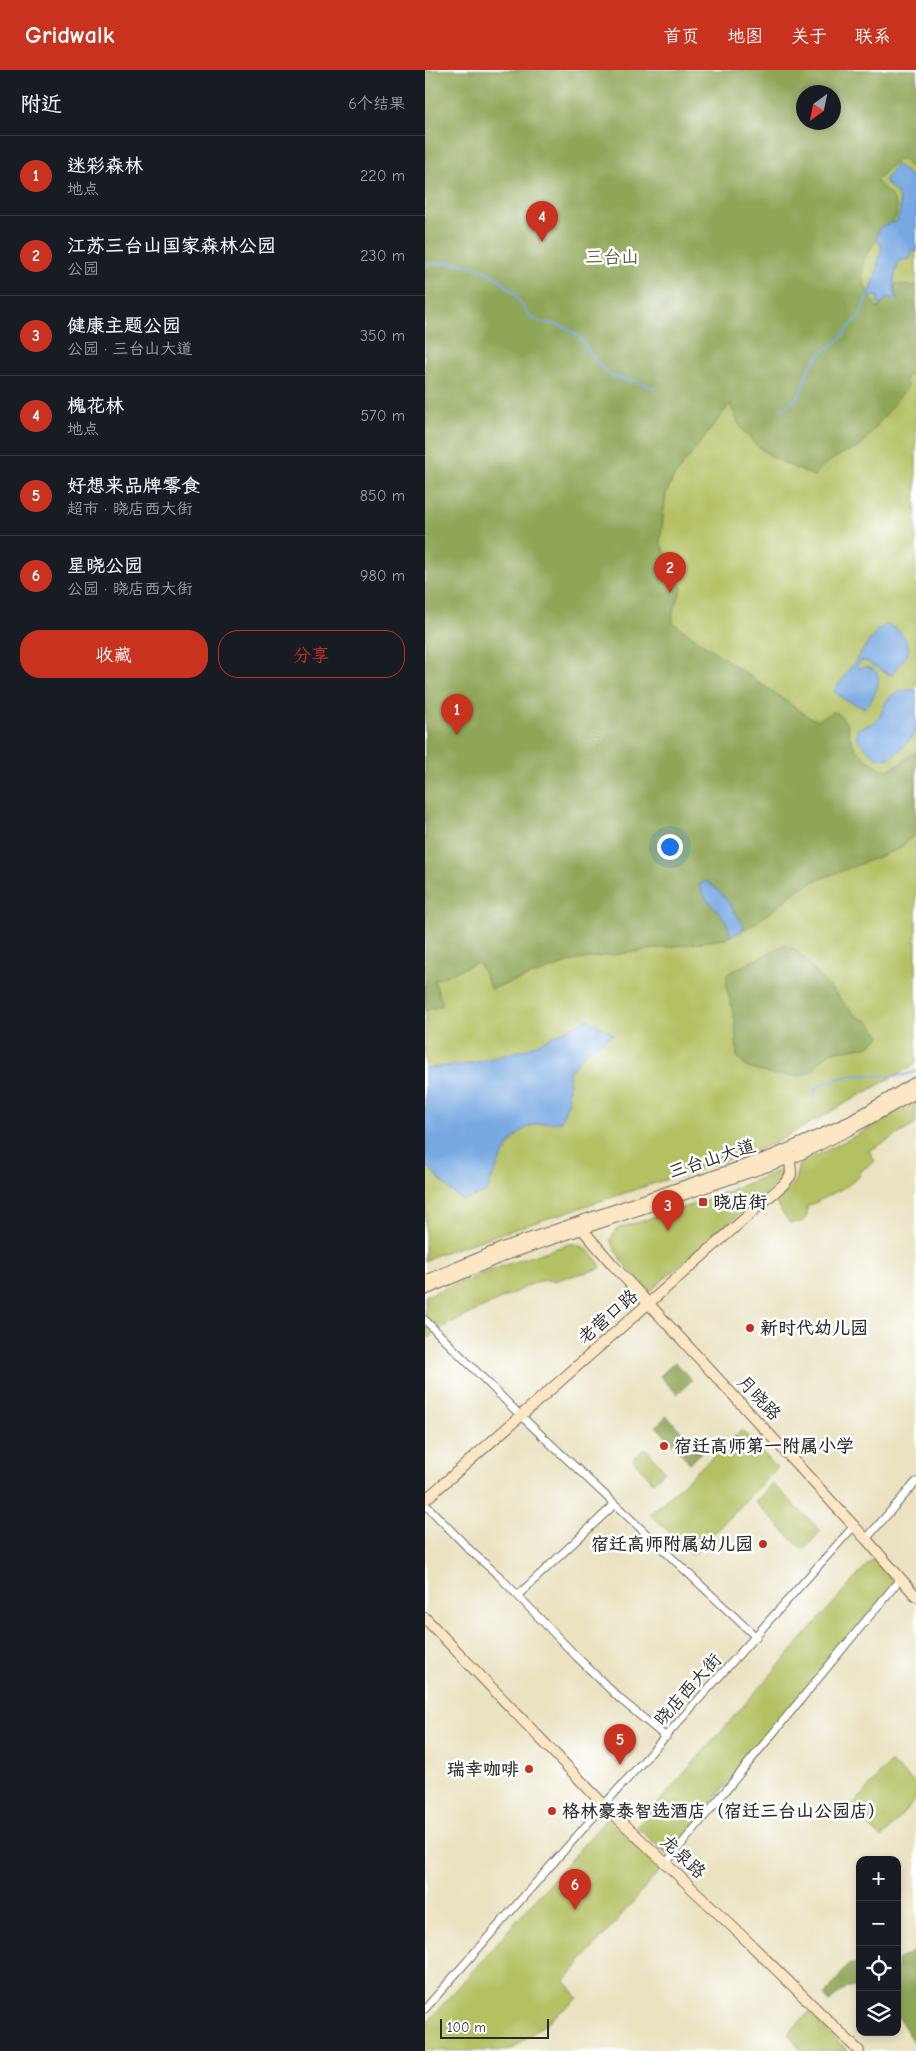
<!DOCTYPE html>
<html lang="zh">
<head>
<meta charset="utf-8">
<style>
  body { margin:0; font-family:"Comic Neue","LXGW WenKai TC",sans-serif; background:#242831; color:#f1f3f6 }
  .controls { position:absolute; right:15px; bottom:15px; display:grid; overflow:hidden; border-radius:10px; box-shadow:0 2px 8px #0003 }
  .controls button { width:45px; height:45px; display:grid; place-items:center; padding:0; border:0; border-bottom:1px solid #363941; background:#171b24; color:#f1f3f6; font:25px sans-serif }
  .compass { position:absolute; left:371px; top:15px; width:45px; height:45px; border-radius:50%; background:#171b24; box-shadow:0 2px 8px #0003; rotate:213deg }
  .scale { position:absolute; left:15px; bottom:12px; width:109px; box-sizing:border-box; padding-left:5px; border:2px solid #2b2b2b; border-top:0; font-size:14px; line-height:18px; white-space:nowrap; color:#2b2b2b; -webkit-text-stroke:4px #fff; paint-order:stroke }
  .you { position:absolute; left:244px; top:776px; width:18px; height:18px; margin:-12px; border:4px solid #fff; border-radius:50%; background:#1a73e8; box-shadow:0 0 0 8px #1a73e833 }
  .badge { display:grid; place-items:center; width:32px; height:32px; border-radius:50%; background:#c8321e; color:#fff; font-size:16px; font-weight:700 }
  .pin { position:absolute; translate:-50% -41px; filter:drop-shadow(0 1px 2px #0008) }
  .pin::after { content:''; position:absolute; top:26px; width:18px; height:15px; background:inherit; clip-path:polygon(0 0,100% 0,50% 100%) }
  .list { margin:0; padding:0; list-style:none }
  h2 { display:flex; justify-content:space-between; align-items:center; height:65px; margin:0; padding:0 20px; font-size:21px }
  h2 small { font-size:16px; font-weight:400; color:#9ea1a6 }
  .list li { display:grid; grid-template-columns:32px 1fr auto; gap:15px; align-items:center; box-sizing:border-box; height:80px; padding:0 20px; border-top:1px solid #363941 }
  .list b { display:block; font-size:19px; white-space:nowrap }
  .list p { margin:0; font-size:16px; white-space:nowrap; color:#9ea1a6 }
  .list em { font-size:16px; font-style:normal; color:#9ea1a6 }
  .actions { display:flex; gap:10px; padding:15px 20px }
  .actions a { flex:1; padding:11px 0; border:1px solid #c8321e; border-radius:20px; text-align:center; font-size:18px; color:#c8321e }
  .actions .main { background:#c8321e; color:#fff }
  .icon { flex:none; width:28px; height:28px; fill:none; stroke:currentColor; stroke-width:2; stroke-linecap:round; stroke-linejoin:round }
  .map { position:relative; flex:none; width:491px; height:1981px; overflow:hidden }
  header { display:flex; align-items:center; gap:30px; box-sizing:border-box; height:70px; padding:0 25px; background:#c8321e; color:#fff }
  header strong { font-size:24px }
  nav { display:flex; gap:28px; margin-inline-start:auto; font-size:18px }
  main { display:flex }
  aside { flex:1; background:#171b24 }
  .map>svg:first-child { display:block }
</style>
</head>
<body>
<header>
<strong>Gridwalk</strong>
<nav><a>首页</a><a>地图</a><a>关于</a><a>联系</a></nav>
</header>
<main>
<aside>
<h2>附近<small>6个结果</small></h2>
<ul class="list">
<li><span class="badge">1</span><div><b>迷彩森林</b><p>地点</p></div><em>220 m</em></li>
<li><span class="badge">2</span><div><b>江苏三台山国家森林公园</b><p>公园</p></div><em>230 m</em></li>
<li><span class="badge">3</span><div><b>健康主题公园</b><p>公园 · 三台山大道</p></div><em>350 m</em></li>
<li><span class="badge">4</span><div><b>槐花林</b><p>地点</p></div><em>570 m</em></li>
<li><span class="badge">5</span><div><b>好想来品牌零食</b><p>超市 · 晓店西大街</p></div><em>850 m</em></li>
<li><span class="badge">6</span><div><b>星晓公园</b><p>公园 · 晓店西大街</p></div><em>980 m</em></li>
</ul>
<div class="actions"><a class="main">收藏</a><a>分享</a></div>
</aside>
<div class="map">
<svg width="491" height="1981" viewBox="0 0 491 1981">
  <rect width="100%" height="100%" fill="#fff"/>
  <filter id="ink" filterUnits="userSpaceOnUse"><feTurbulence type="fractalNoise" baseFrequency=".02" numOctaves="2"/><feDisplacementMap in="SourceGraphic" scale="10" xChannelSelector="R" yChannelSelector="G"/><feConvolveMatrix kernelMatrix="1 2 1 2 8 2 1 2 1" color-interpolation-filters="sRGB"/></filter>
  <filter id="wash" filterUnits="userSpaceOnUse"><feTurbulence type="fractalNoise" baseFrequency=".0096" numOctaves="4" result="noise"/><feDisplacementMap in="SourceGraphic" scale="20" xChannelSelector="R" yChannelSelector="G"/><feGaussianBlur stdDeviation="1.12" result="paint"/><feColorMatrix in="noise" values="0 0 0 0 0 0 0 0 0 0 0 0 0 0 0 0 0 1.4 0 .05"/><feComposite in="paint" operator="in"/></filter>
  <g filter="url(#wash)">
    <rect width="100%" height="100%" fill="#eae2c1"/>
    <path fill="#b4c062" stroke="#707646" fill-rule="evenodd" d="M0,0H491V994L346,1075L11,1185L0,1191ZM378,22H408V52H378Z
      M491,1032V1054L444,1081L450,1091L433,1103L435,1106L422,1116L382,1137V1146L377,1152L365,1153L349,1131L370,1111L374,1094L432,1065Z
      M360,1098L363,1100L362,1104L225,1221L198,1193L185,1170L192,1158C250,1143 305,1121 360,1098Z
      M144,1174C161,1173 167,1184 176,1196L174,1199L128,1211L121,1210L111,1212L14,1259L0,1271V1226L80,1195Z
      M317,1360L352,1398L268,1485L225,1444Z
      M220,1378L240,1401L228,1412L208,1389Z
      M347,1413L396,1461L378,1480L330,1432Z
      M448,1488L470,1512L243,1785L212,1757Z
      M465,1692L491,1714V1729L457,1768L425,1739Z
      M182,1748L236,1799L140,1911L153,1928L85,1981H0V1955Z
      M384,1942L423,1981H378L363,1964Z"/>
    <path fill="#8fa658" stroke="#5d6842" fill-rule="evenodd" d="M0,0H491V101L475,88L451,110C461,122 475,129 471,147C443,183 421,194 453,239L462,227L470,226V214L491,216V295L482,307L480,312L483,316L434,378C418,381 399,393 389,406C360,394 336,385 317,359C311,351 309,341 305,334L248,408L241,424L235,473L251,500L257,518L248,543V553L384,647L393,650L407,642L413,643L423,655C423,678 441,692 461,700L473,695L491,681V763L474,779L390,811L372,820L355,835L332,852L300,869L152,890L66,919L53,892L9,911L18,935L0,941ZM378,22H408V52H378Z
      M359,875L370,879L431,946L443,951L456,966L444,976L406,982L394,992L387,1001L375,1006L347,1005L321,997L312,987L310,950L302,919V904Z
      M250,1292L267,1310L252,1324L235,1306Z
      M242,1346L276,1383L265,1393L231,1356Z
      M491,1880V1976L472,1945V1890Z
      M435,1893V1917H422L404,1932L399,1926L423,1895Z"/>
    <path fill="#77a8e2" stroke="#516a86" d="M471,94L485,106H491V182L487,181L486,188L484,190L476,189C469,199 466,219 473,230L462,227L456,235L453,234V226L442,227C453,207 451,197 457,177L451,168L455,157L472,151C479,130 474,124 459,111Z
      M461,555C470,557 475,561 480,568C491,587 473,591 468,604L465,605L440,591H436L432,596L433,598C465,592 453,627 439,638L420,630L409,621L452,560Z
      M486,619L491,621C491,634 491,648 490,660C488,668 481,674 476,679C457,699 446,684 432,668V659L449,653L455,646L462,630L470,623Z
      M281,811C302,825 305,836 319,856L316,862L305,866C304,842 281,837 274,815Z
      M163,949L188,964L160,983L144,1002L143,1034L135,1052C128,1053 119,1052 112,1054C85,1059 70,1101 61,1123L38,1130L29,1124L0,1094V998L44,994L102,979Z"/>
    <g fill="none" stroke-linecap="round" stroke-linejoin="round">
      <path stroke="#77a8e2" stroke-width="2" d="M0,195C33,189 64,196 87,221C95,229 99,243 108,249C118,255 134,252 145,260C162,271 168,294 185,305C192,310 203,309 211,312C217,313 223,316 229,318
        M356,340L369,331L375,324L384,299L394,285L415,269L429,251L435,246L442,227
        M387,1033L391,1018C405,1009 428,1004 445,1005C460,1005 476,1009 491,1001"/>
    </g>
  </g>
  <g filter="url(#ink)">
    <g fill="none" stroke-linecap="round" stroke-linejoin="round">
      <g stroke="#6e6b60" stroke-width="9">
        <path id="street" d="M0,1250L95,1345L331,1567
          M0,1434L47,1482L74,1506L151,1586L195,1629L241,1667
          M441,1469L491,1412
          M93,1525L189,1435
          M241,1793L476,1508
          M0,1939L179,1735L429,1456"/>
      </g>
      <g stroke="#6e6b60" stroke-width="12">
        <path id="secondary" d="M155,1154L157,1159L188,1195L441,1469L491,1526
          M0,1211L77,1178L347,1086L426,1051L491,1012
          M0,1220L83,1184L372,1086L426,1059L491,1023
          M0,1430L359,1114L366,1105L365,1088L363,1084
          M0,1548L179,1735L313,1862L434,1981"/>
      </g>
      <use href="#street" stroke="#fff" stroke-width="7"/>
      <use href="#secondary" stroke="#fce6c4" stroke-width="10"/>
    </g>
  </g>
  <g fill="#c8321e" stroke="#fff" stroke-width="2">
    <rect x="273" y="1127" width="10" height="10" rx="2.5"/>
    <circle cx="325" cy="1258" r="5"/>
    <circle cx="239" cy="1376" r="5"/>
    <circle cx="338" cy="1474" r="5"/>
    <circle cx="104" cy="1699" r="5"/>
    <circle cx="127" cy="1741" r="5"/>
  </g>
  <g text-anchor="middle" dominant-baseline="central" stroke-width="5" stroke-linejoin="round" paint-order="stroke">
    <g font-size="18" fill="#5b5f3e" stroke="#fff">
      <text x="187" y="187">三台山</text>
    </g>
    <g font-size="18" fill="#2b2b2b" stroke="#fff">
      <text transform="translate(287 1089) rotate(-18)">三台山大道</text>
      <text transform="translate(183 1247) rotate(-41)">老营口路</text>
      <text transform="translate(334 1328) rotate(47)">月晓路</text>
      <text transform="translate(263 1620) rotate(-48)">晓店西大街</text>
      <text transform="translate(258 1787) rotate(43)">龙泉路</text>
    </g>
    <g font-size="18" font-weight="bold" fill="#2b2b2b" stroke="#fff" text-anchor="start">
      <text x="288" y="1132">晓店街</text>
      <text x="335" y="1258">新时代幼儿园</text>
      <text x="249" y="1376">宿迁高师第一附属小学</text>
      <text x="328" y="1474" text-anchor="end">宿迁高师附属幼儿园</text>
      <text x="94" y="1699" text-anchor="end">瑞幸咖啡</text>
      <text x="137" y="1741">格林豪泰智选酒店（宿迁三台山公园店）</text>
    </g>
  </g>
</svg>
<div class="controls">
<button>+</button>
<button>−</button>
<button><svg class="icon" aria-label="locate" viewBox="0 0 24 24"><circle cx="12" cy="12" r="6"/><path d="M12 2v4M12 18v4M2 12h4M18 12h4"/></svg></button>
<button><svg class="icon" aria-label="layers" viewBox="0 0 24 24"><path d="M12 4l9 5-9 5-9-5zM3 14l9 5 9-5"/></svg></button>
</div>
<svg class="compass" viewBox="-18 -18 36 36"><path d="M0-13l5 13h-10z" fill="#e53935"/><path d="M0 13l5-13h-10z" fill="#9ea1a6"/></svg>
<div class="scale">100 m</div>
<div class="you"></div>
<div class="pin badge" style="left:32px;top:665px">1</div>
<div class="pin badge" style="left:245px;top:523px">2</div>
<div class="pin badge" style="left:243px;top:1161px">3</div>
<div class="pin badge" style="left:117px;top:172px">4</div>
<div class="pin badge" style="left:195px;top:1695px">5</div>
<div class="pin badge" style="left:150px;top:1840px">6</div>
</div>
</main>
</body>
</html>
